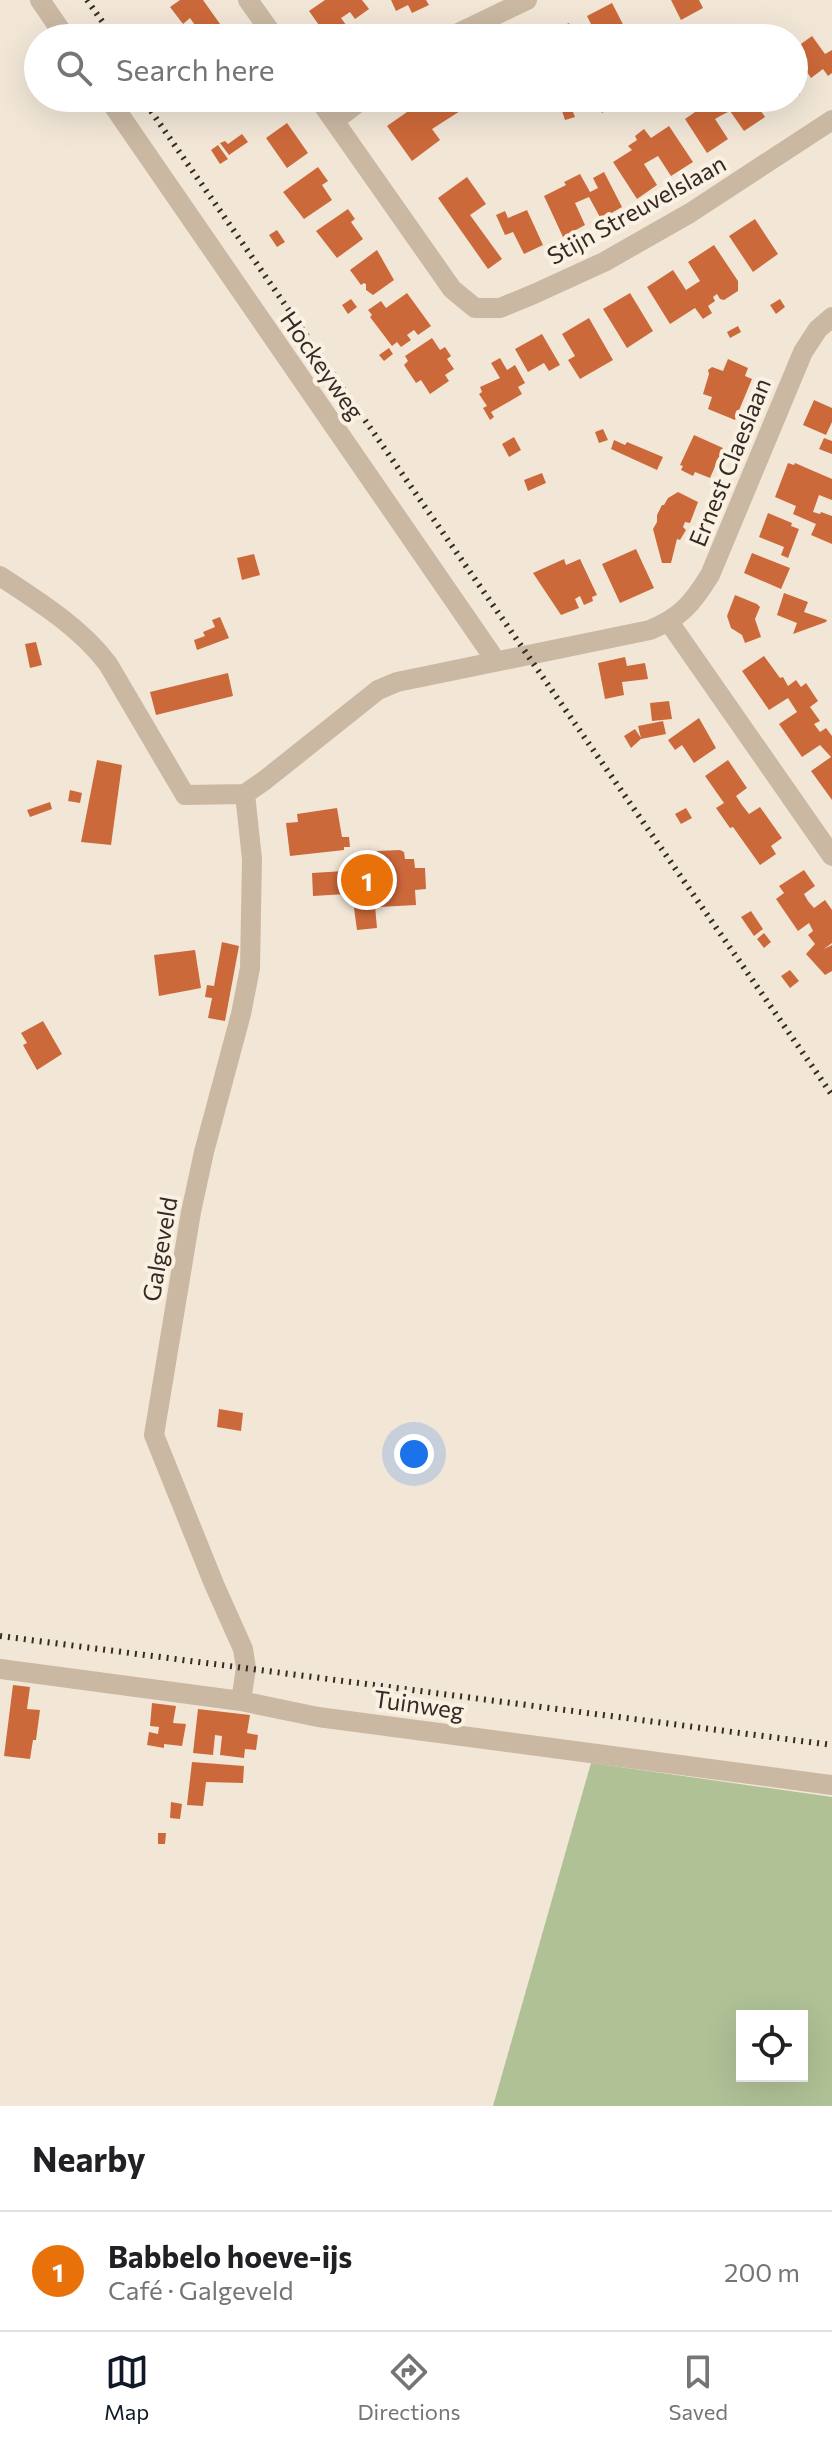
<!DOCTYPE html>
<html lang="en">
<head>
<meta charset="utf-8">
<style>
  body { margin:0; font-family:Commissioner,sans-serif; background:#f2f2f2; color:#202124 }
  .controls { position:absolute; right:24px; bottom:24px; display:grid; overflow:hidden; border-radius:0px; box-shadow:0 8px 32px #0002 }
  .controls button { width:72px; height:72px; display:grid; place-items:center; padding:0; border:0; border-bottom:2px solid #e0e0e0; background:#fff; color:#202124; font:40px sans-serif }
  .you { position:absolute; left:414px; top:1454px; width:28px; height:28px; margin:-20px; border:6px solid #fff; border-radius:50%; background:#1a73e8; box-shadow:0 0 0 12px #1a73e833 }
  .badge { display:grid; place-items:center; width:52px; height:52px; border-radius:50%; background:#111827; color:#fff; font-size:26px; font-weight:700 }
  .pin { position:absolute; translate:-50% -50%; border:4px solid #fff; box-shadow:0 2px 8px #0006 }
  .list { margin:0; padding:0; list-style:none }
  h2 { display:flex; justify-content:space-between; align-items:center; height:104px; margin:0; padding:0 32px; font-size:34px }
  h2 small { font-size:26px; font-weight:400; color:#757577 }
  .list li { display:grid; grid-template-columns:52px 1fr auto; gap:24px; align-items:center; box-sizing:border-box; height:120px; padding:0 32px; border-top:2px solid #e0e0e0 }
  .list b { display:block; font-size:30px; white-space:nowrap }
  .list p { margin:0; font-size:26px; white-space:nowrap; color:#757577 }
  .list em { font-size:26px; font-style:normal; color:#757577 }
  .icon { flex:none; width:44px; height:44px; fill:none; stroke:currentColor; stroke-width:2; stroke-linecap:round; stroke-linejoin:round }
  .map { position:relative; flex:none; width:832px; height:2106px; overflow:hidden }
  .search { position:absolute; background:#fff; box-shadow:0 8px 32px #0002; left:24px; right:24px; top:24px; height:88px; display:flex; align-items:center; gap:20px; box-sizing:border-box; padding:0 28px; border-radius:44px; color:#757577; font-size:30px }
  .sheet { height:224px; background:#fff }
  nav { display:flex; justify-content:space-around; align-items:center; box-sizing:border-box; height:112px; border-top:2px solid #e0e0e0; background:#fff; font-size:22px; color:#757577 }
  nav a { display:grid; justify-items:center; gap:4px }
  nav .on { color:#111827 }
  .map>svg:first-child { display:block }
</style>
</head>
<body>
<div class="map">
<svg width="832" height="2106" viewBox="0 0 832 2106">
  <rect width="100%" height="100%" fill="#f2e7d7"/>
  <path fill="#b0c196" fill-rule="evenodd" d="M591,1763L832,1797V2106H493ZM742,2016H802V2076H742Z"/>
  <path fill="#cc693a" d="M180,0H203L230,38H195L201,34L190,18L183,24L170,7Z
    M325,0H362L369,9L355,19L350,12L341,18L352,33L345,38H328L309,11Z
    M391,0H426L429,5L412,13L408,5L396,11Z
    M671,0H699L703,8L681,20Z
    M612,3L630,38H598L587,16Z
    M569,23L576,38H548L546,34Z
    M812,36L825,54L832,50V73L828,76L823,69L811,78L799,60L794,63V49Z
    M794,84L800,94L779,108L773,98H794Z
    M427,98H462L468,106L432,129L440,140L412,161L387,126Z
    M482,98H515L488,111Z
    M601,98H612L615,105L602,113L599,107L604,105Z
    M700,98H752L765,117L744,131L730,111L722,115L715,119L728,139L707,153L685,119L705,105Z
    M571,107L575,117L565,120L562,111Z
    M287,123L308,153L287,168L266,138Z
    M669,126L693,162L671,176L658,156L644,164L657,185L637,199L613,162L632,150L628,146L637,140L635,136L644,129L651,138Z
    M242,134L248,142L229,155L220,143L225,141L228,144Z
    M218,145L228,159L220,164L211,150Z
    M318,167L328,181L322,185L332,200L304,219L283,192Z
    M604,172L622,207L601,219L589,197L575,203L585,225L563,237L544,196L566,185L564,182L580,174L590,192L598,188L593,178Z
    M467,177L486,204L470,215L502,259L488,269L438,198Z
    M348,209L355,219L351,222L363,239L337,258L316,231Z
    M527,210L543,245L524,254L513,232L505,235L496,215L505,211L508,218Z
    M755,219L778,254L753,272L729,236Z
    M277,230L285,242L277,247L269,235Z
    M714,245L738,281V291L724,300L720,299L717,294L713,297L715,301L708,306L712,313L703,319L695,308L670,324L647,287L673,270L686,290L700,281L688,262Z
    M377,250L394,280L373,295L366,290V284L364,283L361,285L350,270Z
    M407,293L431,326L418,335L414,330L407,335L411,340L401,347L397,342L392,346L370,317L372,315L368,310L381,301L386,308Z
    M630,293L653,331L627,348L603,309Z
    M351,299L357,307L348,314L342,305Z
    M780,299L785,307L776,314L770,305Z
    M589,318L613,360L580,379L568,360L575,356L562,334Z
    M738,326L741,332L730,338L727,332Z
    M542,334L560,365L549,371L544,363L528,372L515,349Z
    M432,338L440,350L445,347L451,356L447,359L454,369L445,375L449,381L430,394L421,380L416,383L404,365L408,361L405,356Z
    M389,348L393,354L384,361L379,355Z
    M500,358L507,370L515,365L525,383L518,387L522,394L491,412L494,417L490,420L483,408L487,406L479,394L482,392L480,387L500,378L491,363Z
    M728,359L748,368L745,376L752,379L735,420L708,409L712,397L703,394L709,374L708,370L712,367L723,371Z
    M814,400L832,408V422L826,435L803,425Z
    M603,429L608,440L599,443L595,432Z
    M694,435L723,448L710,478L695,472L693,476L681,470L683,466L680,465Z
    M514,437L521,450L509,457L502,444Z
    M824,438L832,441V454L819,449Z
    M614,440L625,445L627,442L663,457L657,470L611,449Z
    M788,463L794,465L795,463L832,479V500L819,495L813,512L820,514L821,512L832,516V544L811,535L816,524L793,514L796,506L775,497Z
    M542,473L546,483L528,491L524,480Z
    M678,492L698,502L690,523L685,522L683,527L686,530L680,540L677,539L671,563H662L653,529L657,522V515L662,505H664L668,498Z
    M768,513L792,523L791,526L799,529L788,558L781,555L784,547L759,537Z
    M636,549L654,588L620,603L602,564Z
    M752,553L790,568L781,589L744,573Z
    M254,554L260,575L242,580L237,558Z
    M564,559L566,565L580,559L597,595L592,597L593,601L584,605L580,596L575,599L579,608L561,615L533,573Z
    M784,593L808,602L804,612L827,620L826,622L793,634L797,623L777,615Z
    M735,595L757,604L760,607L755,619L761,637L745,643L742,635L731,628L727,616Z
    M220,617L229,638L197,650L194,640L205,636L203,632L215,627L212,620Z
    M36,642L42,665L30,668L25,644Z
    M764,656L780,678L783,677L788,686L796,680L801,687L806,683L818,701L810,707L820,721L814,724L820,732L826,728L832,736V800L811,771L831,757L820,745L802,757L779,724L797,712L788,698L769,710L742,671Z
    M625,657L627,666L645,663L648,679L622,682L624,695L605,699L598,663Z
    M228,673L233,696L156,715L150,692Z
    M669,701L672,719L652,721L650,703Z
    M699,718L716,748L694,763L682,745L675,750L668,740Z
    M663,721L666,734L641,739L631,748L624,736L635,729L641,738L638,726Z
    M97,760L122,765L111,845L81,842Z
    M728,760L747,788L736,796L742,805L749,814L760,807L782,838L771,846L776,854L760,865L733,827L730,828L716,808L724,803L705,776Z
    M70,790L82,793L80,803L68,801Z
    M50,802L52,809L30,817L27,810Z
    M337,808L342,837H349L350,847H344V850L290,856L286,823L298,822L297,814Z
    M686,808L692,818L681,824L675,814Z
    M400,850L404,852L405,859H414L415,868H425L426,889L415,890L416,905L379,907V892L313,896L312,873L377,869V851Z
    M804,870L815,886L804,894L808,901L814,908L825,900L832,910V943L824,949L832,945V971L825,975L806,954L815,944L808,935L813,931L809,923L798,931L776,899L784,893L779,886Z
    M375,906L377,928L357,930L354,908Z
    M751,911L763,929L754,936L741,917Z
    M764,933L771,942L764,948L757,939Z
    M222,942L239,946L225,1021L208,1018L212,998L205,997L207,985L214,986Z
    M195,950L201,988L159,996L154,955Z
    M790,970L799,981L790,988L781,976Z
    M43,1021L62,1054L37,1070L23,1045L27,1043L21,1033Z
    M219,1409L243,1413L241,1431L217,1427Z
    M13,1685L30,1687L27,1709L40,1710L36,1740H33L30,1759L4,1756Z
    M152,1703L176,1706L173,1723L186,1724L182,1746L164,1744V1748L147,1745L149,1732L158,1734L159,1727L150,1726Z
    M198,1709L250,1715L247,1733L258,1735L256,1750L245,1749L244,1758L220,1755L222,1736L215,1735L213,1755L193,1753Z
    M192,1762L244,1766L243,1783L206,1782L203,1806L187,1805Z
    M171,1802L182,1804L180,1819L170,1818Z
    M158,1833H166L165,1844H158Z"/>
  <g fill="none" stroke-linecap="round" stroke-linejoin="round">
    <path stroke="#cab8a2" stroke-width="20" d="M40,0L66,38
      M248,0L275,38
      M448,38L527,0
      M108,98L496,661
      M318,98L452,289L475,308H500L534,294L604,262L690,213L832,120
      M334,121L364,98
      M0,576C38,601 80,627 108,664L185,795L245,794L265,780L378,690L397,682L650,630C681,617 692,604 710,575L803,352L818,329L832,317
      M669,622L832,856
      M0,1669L241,1701L318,1717L832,1785
      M241,1701L246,1668L243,1649L214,1584L154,1435L191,1212L204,1152L241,1014L250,968L252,859L245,794"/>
    <path stroke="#352b25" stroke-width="6" stroke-dasharray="2 6" stroke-linecap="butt" d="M87,0L114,38
      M142,98L832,1095
      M0,1636L832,1745"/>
  </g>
  <g text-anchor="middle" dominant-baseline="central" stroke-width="8" stroke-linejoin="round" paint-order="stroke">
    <g font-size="24" fill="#352b25" stroke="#faf1e3">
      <text transform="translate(636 209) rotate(-29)">Stijn Streuvelslaan</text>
      <text transform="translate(323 365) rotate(55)">Hockeyweg</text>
      <text transform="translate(729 462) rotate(-68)">Ernest Claeslaan</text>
      <text transform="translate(159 1249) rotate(-80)">Galgeveld</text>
      <text transform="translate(419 1704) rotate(8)">Tuinweg</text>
    </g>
  </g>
</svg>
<div class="controls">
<button><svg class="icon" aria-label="locate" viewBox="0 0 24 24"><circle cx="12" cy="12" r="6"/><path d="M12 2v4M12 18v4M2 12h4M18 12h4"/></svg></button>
</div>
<div class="you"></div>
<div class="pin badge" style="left:367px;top:880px;background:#e8710a">1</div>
<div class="search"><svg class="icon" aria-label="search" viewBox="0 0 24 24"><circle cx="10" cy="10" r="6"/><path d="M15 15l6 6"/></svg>Search here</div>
</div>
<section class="sheet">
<h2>Nearby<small></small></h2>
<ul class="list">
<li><span class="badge" style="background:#e8710a">1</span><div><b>Babbelo hoeve-ijs</b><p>Café · Galgeveld</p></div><em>200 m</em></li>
</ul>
</section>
<nav>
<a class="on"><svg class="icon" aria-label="map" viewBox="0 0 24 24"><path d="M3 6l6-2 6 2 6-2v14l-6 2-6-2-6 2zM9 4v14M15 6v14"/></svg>Map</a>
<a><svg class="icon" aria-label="directions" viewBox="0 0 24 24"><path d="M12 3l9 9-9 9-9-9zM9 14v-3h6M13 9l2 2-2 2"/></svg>Directions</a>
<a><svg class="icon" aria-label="saved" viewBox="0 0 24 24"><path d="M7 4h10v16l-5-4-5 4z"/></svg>Saved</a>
</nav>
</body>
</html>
